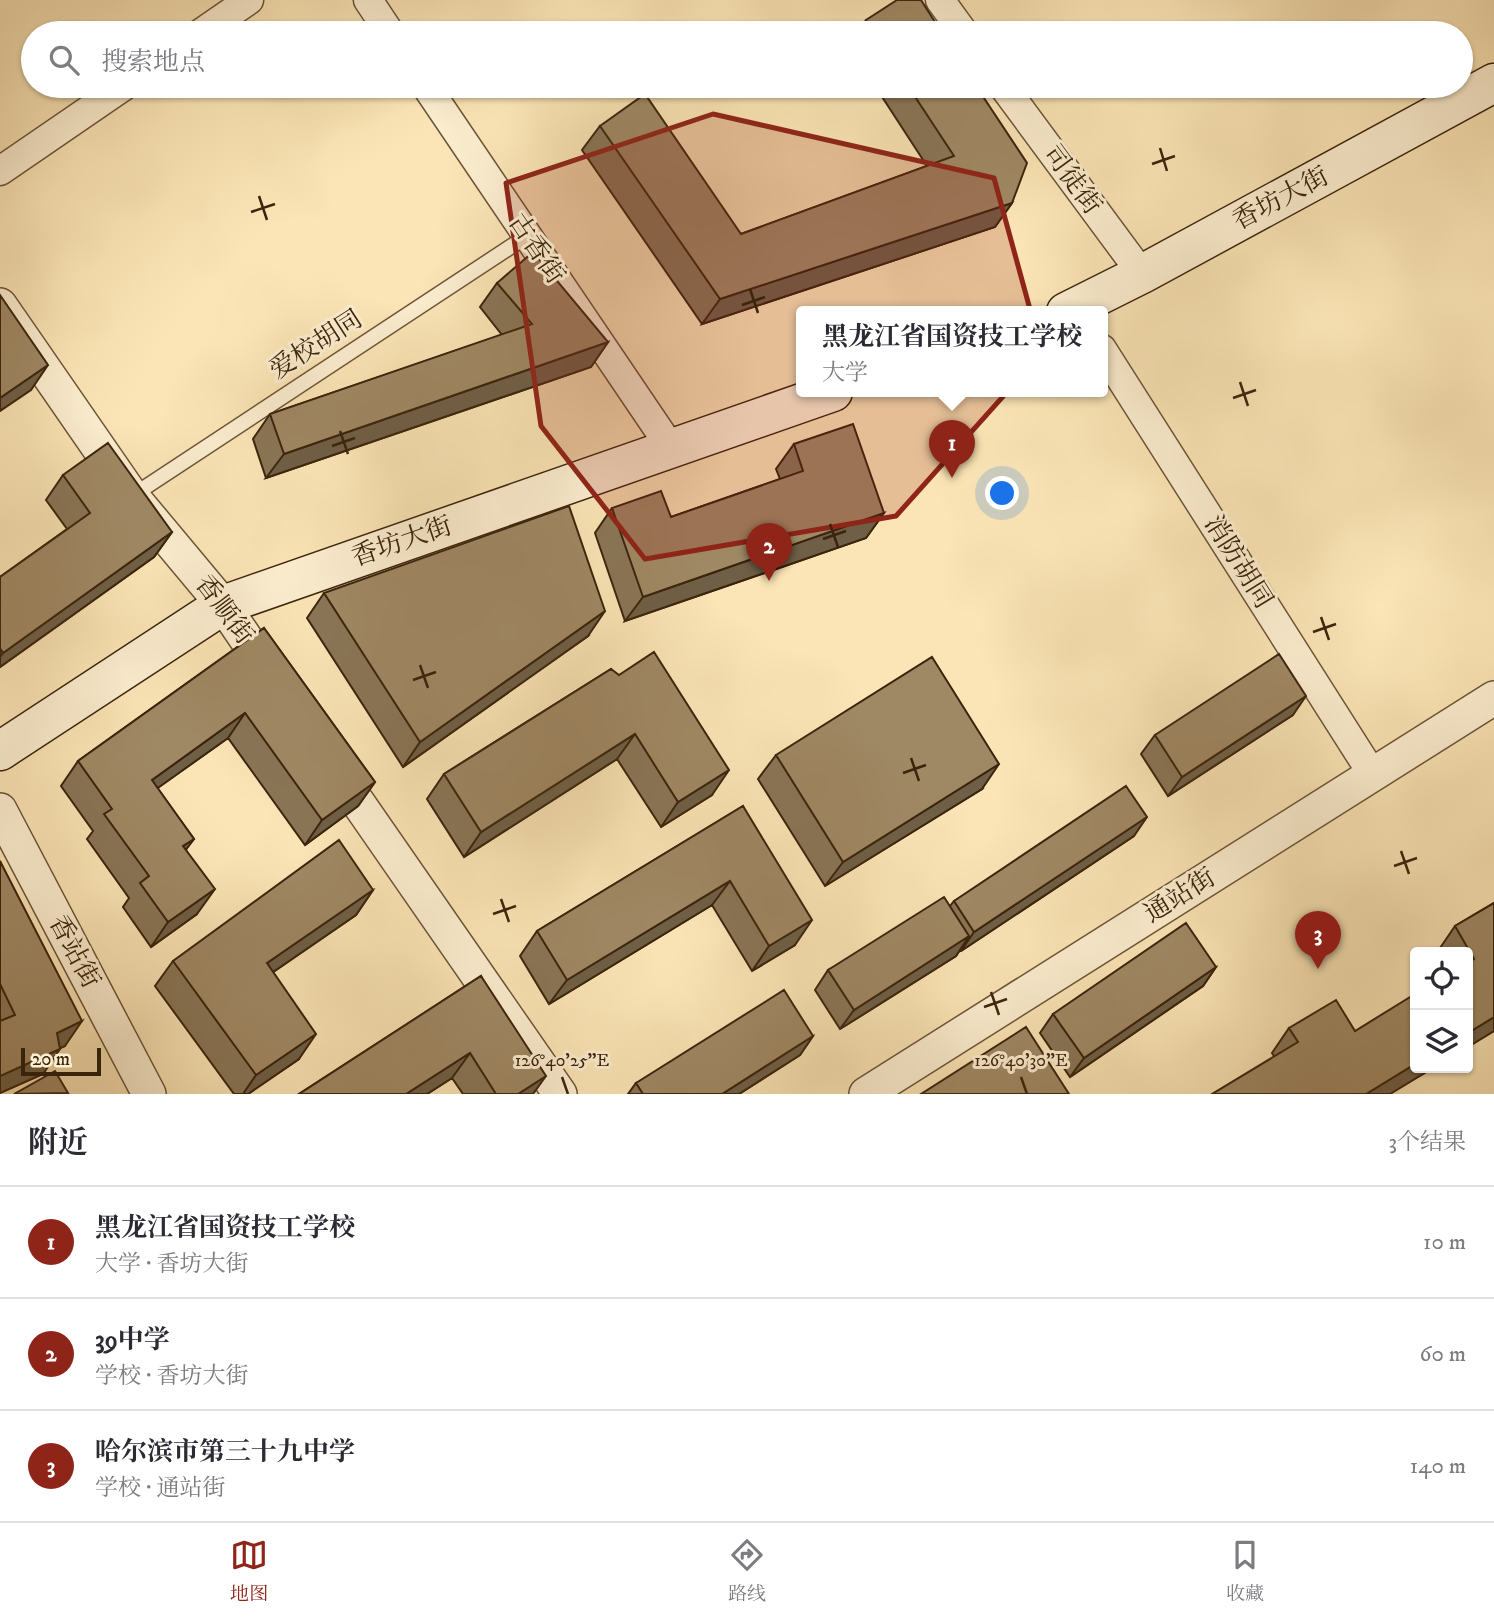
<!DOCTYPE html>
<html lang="zh">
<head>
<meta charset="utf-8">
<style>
  body { margin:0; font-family:"IM FELL DW Pica","Noto Serif SC",serif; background:#f7f7f7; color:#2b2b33 }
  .controls { position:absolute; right:21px; bottom:21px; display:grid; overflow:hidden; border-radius:7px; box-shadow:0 2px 5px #0004 }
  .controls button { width:63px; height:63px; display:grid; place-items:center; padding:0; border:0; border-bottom:2px solid #e1e1e2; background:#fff; color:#2b2b33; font:35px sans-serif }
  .scale { position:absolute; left:21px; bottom:18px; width:80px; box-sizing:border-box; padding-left:7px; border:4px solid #3b240c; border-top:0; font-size:19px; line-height:24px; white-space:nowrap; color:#3b240c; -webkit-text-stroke:5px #fceed0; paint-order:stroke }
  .you { position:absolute; left:1003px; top:494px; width:24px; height:24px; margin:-18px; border:5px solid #fff; border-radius:50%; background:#1a73e8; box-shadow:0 0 0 10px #1a73e833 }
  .badge { display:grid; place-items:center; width:46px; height:46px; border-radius:50%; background:#8f2418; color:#fff; font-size:23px; font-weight:700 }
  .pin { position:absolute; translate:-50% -58px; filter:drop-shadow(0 2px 4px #0008) }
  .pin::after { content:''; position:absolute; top:37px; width:24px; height:21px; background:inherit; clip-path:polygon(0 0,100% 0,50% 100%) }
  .popup { position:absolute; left:796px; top:306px; width:312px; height:91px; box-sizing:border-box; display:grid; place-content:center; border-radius:7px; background:#fff; filter:drop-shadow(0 2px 5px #0005); font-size:23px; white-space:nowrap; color:#7c7c81 }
  .popup b { font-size:26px; color:#2b2b33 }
  .popup::after { content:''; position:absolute; left:50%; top:100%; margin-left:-14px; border:14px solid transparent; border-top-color:#fff }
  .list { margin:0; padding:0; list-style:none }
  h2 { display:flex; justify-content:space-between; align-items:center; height:91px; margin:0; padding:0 28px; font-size:30px }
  h2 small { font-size:23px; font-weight:400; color:#7c7c81 }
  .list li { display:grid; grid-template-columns:46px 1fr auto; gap:21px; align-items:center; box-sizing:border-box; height:112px; padding:0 28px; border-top:2px solid #e1e1e2 }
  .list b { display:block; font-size:26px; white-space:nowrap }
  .list p { margin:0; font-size:23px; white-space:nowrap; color:#7c7c81 }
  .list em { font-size:23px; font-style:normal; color:#7c7c81 }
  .icon { flex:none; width:38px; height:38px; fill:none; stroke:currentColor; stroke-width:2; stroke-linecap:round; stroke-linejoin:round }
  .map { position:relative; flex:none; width:1494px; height:1094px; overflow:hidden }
  .search { position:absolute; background:#fff; box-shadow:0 2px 5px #0004; left:21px; right:21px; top:21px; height:77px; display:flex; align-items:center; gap:18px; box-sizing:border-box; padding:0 24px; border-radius:38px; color:#7c7c81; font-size:26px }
  .sheet { height:427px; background:#fff }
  nav { display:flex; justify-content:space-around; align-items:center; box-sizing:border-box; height:98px; border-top:2px solid #e1e1e2; background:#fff; font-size:19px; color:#7c7c81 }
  nav a { display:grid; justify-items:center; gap:4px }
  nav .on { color:#8f2418 }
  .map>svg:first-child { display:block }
</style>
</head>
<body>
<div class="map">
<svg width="1494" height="1094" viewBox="0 0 1494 1094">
  <rect width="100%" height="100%" fill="#fbe5b6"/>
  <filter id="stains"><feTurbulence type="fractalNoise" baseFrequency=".00286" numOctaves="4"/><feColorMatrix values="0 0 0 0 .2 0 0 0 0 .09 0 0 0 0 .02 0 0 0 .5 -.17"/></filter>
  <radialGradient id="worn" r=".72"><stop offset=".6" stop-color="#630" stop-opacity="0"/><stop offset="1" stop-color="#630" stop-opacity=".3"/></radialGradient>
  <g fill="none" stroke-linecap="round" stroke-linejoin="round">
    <g stroke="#6b5436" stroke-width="17">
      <path id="service" d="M132,496L527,236"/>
    </g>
    <g stroke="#6b5436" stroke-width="31">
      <path id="minor" d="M368,0L390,33
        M940,0L964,33
        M201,33L249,0
        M426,86L671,448
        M1003,86L1142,274
        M0,171L124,86
        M1102,349L1373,775"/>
    </g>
    <g stroke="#6b5436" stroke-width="36">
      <path id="tertiary" d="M0,305L132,496L223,605L272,677
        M334,768L560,1094
        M0,810L149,1094
        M866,1094L1494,698"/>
    </g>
    <g stroke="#3b240c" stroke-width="41">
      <path id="secondary" d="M1066,312L1142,274L1494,83
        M0,751L223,605L833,392"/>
    </g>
    <use href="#service" stroke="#fceed0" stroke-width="14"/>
    <use href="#minor" stroke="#fceed0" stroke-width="28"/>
    <use href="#tertiary" stroke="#fceed0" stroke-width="33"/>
    <use href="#secondary" stroke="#fceed0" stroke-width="38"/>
  </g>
  <path fill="#897556" stroke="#3b240c" stroke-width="2" d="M866,20L942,33H857Z
    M875,86H976L1012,203L995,227L702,324L582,150L600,126L741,234L927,166Z
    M497,283L608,342L591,367L266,478L253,439L270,414L502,335L480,307Z
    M794,444L884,513L866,538L625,621L595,533L612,508L671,517L780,479L776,469Z
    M63,475L172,532L154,557L0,667V577L67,529L46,500Z
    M324,593L588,636L403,767L307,618Z
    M264,628L375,782L358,806L305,845L228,738L157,788L194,839L186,849L197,914L151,947L123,907L129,898L87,839L93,831L61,786L78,761Z
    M611,669L712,795L661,827L617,759L464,857L427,799L444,774Z
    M1293,715L1168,796L1141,754L1155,735Z
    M776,755L982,789L825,886L758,779Z
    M743,806L795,945L752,971L712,905L549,1004L520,956L537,931Z
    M1134,836L961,951L960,950L956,956L840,1029L815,990L828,970L950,906L954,901Z
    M0,861L65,1046L60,1048L43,1074L0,1093Z
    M373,890L356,915L273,972L299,1059L248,1094H234L155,986L173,961Z
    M1494,903L1468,1047V952H1438V951L1455,926Z
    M1216,967L1203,986L1070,1077L1040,1033L1053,1014Z
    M481,976L533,1094H463L452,1078L427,1094H299Z
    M1289,1028L1415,1068L1274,1056L1272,1053Z
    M813,1036L800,1055L739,1094H628L636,1083Z"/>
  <path fill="#6f5f46" stroke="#3b240c" stroke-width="2" d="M1012,203L995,227L702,324L720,299Z
    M608,342L591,367L266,478L284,454Z
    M48,365L31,390L0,411V398Z
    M884,513L866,538L625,621L643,597Z
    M172,532L154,557L0,667V657L3,653Z
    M605,611L588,636L403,767L420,742Z
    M1306,696L1293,715L1168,796L1182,777Z
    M245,713L228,738L134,805L152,780Z
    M635,734L617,759L464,857L481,832Z
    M999,764L982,789L825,886L843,862Z
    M729,770L712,795L661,827L678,802Z
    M375,782L358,806L305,845L322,820Z
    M1147,817L1134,836L961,951L974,932Z
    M194,839L176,863L183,846Z
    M730,881L712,905L549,1004L567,980Z
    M215,889L197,914L151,947L168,922Z
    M373,890L356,915L250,988L267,963Z
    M812,920L795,945L752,971L769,946Z
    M969,936L956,956L840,1029L854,1010Z
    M1216,967L1203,986L1070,1077L1084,1058Z
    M1494,1017V1031L1468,1047V1033Z
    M82,1021L65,1046L39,1058L57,1033Z
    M316,1034L299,1059L248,1094H243L256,1075Z
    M813,1036L800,1055L739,1094H722Z
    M60,1049L43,1074L0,1093V1076Z
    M470,1053L452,1078L427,1094H406Z
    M1415,1064V1068H1433L1390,1094H1366Z
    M546,1076L533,1094H518Z"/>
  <path fill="#9f8864" stroke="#3b240c" stroke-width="2" d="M897,0H921L942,33H874L866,20Z
    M908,86H976L1027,163L1012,203L720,299L600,126L645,94L741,234L954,156Z
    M533,252L608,342L284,454L270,414L532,324L497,283Z
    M0,295L48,365L0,398Z
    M853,424L884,513L643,597L612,508L661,491L671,517L803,471L794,444Z
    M108,443L172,532L3,653L0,648V577L90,513L63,475Z
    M569,506L605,611L420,742L324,593Z
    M264,628L375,782L322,820L245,713L152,780L194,839L183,846L215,889L168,922L140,883L149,876L104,814L112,809L78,761Z
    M654,652L729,770L678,802L635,734L481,832L444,774L611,669L619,675Z
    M1279,654L1306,696L1182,777L1155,735Z
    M932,657L999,764L843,862L776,755Z
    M1126,786L1147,817L974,932L954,901Z
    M743,806L812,920L769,946L730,881L567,980L537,931Z
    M339,840L373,890L267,963L316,1034L256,1075L173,961Z
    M0,861L82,1021L57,1033L60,1049L0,1076V1021L15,1015L0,984Z
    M944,897L969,936L854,1010L828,970Z
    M1494,903V1017L1468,1033V963L1474,959L1455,926Z
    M1186,923L1216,967L1084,1058L1053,1014Z
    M481,976L546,1076L518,1094H496L470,1053L406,1094H299Z
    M784,990L813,1036L722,1094H643L636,1083Z
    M1415,994V1064L1366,1094H1212L1298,1042L1289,1028L1336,1000L1355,1031Z
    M1026,1027L1069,1094H921Z
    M55,1071L68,1093L14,1094Z"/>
  <path fill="#8f2418" fill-opacity="0.2" stroke="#8f2418" stroke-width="5" stroke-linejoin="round" d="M713,114L994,178L1042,353L896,516L645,559L541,426L506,183Z"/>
  <path fill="none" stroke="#3b240c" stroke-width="2.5" d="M1160,148L1167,171M1152,164L1175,156M259,196L267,220M251,212L275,204M750,289L758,313M742,305L765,297M1240,382L1248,406M1233,398L1256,390M340,431L348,454M332,446L355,438M830,524L838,547M823,539L846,531M1321,617L1329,640M1313,632L1336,624M420,665L428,688M413,680L436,672M911,758L919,781M903,773L926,765M1401,851L1409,874M1394,866L1417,858M501,899L509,922M493,914L516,906M991,992L999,1015M984,1007L1007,999M562,1077L568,1094M1021,1077L1027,1094"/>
  <g text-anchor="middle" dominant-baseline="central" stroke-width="6" stroke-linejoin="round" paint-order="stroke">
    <g font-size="26" fill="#3b240c" stroke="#fceed0">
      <text transform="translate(1072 180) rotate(54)">司徒街</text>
      <text transform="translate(1281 199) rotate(-28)">香坊大街</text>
      <text transform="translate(536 249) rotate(56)">古香街</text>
      <text transform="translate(316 345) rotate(-33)">爱校胡同</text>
      <text transform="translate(402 542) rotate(-19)">香坊大街</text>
      <text transform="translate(1238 562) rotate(58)">消防胡同</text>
      <text transform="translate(224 610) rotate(53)">香顺街</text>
      <text transform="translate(1180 896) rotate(-32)">通站街</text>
      <text transform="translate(74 952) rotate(62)">香站街</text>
    </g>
  </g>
  <g font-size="18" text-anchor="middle" fill="#3b240c" stroke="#fceed0" stroke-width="6" stroke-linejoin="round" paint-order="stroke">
    <text x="562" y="1066">126°40'25"E</text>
    <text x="1021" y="1066">126°40'30"E</text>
  </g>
  <rect width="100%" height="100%" filter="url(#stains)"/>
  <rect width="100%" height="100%" fill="url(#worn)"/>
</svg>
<div class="controls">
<button><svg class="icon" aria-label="locate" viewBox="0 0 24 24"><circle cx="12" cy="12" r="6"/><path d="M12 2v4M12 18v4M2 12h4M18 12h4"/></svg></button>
<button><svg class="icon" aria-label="layers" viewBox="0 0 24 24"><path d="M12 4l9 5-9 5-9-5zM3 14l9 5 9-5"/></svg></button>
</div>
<div class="scale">20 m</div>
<div class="you"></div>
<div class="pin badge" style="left:952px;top:478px">1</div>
<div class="popup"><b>黑龙江省国资技工学校</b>大学</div>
<div class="pin badge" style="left:769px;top:581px">2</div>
<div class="pin badge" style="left:1318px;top:969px">3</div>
<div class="search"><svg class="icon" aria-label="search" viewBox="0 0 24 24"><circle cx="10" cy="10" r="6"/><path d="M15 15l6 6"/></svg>搜索地点</div>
</div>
<section class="sheet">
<h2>附近<small>3个结果</small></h2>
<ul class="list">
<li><span class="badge">1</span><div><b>黑龙江省国资技工学校</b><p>大学 · 香坊大街</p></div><em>10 m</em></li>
<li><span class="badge">2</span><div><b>39中学</b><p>学校 · 香坊大街</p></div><em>60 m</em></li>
<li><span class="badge">3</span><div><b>哈尔滨市第三十九中学</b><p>学校 · 通站街</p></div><em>140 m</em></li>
</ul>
</section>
<nav>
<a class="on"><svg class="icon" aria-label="map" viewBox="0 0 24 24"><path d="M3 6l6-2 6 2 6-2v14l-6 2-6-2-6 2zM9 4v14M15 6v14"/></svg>地图</a>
<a><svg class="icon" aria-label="directions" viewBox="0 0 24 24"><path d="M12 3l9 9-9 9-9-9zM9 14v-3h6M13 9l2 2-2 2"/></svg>路线</a>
<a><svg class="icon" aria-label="saved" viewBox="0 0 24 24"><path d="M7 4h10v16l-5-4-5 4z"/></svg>收藏</a>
</nav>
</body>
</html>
